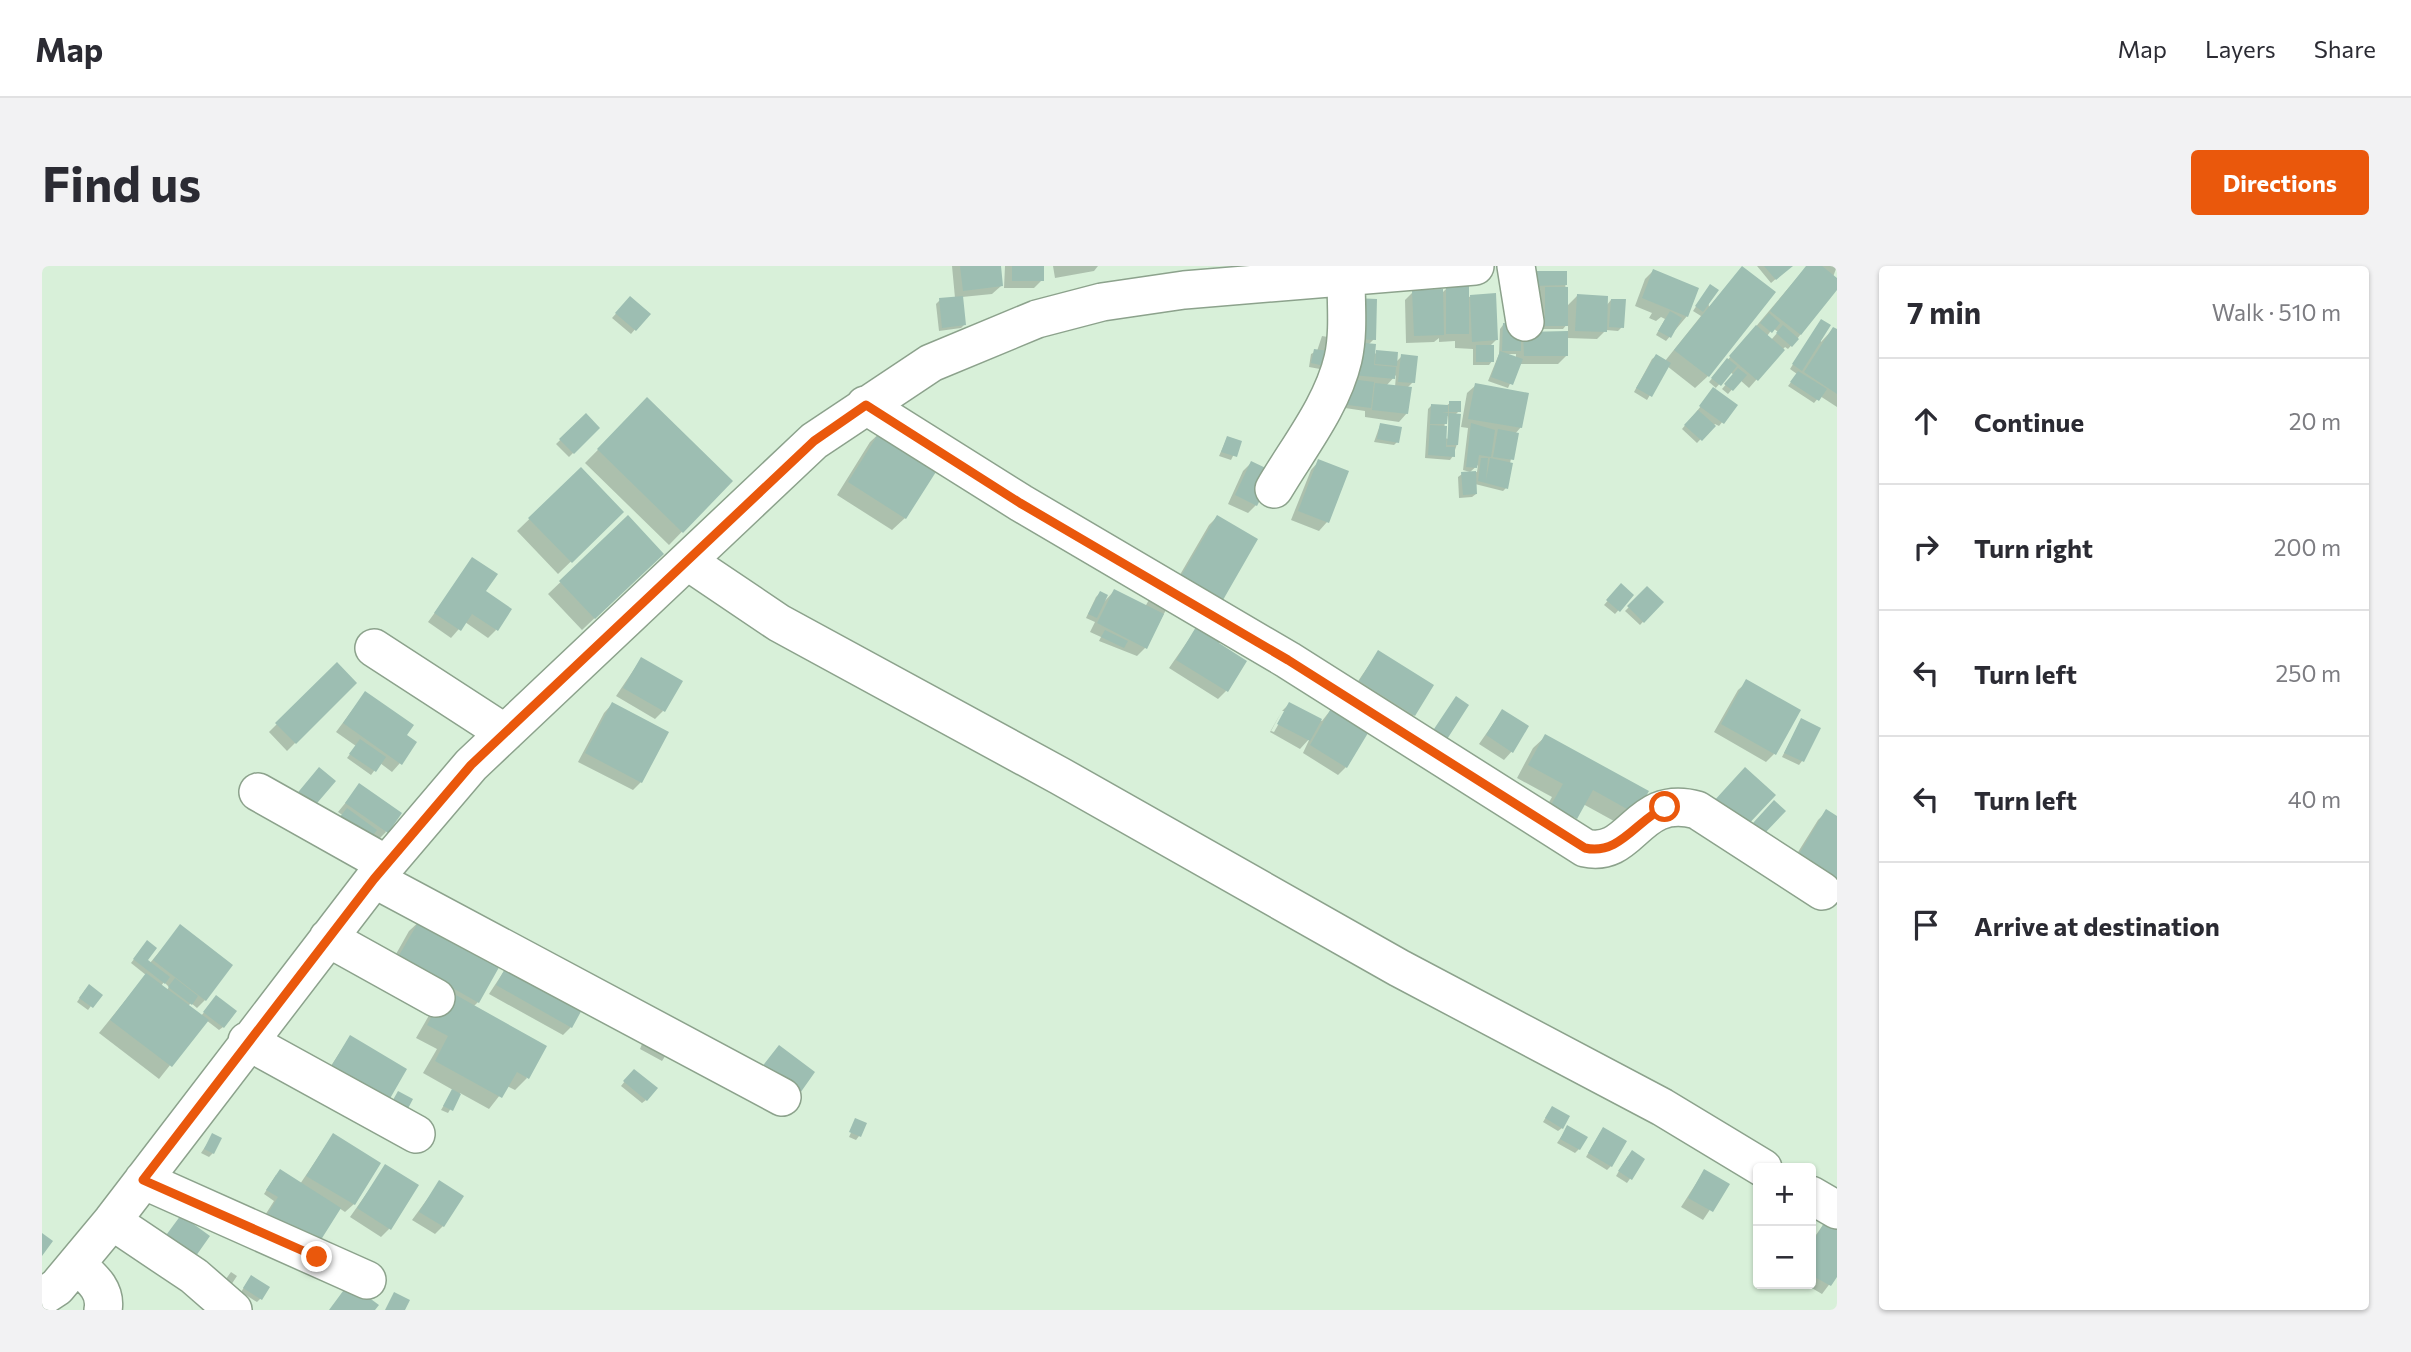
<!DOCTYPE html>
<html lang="en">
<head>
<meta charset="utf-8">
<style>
  body { margin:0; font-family:Commissioner,sans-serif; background:#f2f2f3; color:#2b2b33 }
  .controls { position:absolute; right:21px; bottom:21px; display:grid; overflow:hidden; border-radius:7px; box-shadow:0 2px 5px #0004 }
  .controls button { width:63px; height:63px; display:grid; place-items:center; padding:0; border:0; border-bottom:2px solid #e1e1e2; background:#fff; color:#2b2b33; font:35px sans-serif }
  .stop { position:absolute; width:21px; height:21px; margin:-16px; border:5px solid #ea580c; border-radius:50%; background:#fff }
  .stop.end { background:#ea580c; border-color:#fff; box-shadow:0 2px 7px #0008 }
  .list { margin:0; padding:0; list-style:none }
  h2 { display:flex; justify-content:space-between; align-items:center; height:91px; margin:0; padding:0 28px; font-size:30px }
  h2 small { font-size:23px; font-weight:400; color:#7c7c81 }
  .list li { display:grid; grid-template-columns:46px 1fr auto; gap:21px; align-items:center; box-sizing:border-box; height:126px; padding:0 28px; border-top:2px solid #e1e1e2 }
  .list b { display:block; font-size:26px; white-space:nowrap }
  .list em { font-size:23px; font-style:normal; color:#7c7c81 }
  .icon { flex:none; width:38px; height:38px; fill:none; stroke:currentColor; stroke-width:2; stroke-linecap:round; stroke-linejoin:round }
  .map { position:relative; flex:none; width:1795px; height:1044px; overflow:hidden; border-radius:7px }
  header { display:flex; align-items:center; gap:42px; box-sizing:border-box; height:98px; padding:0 35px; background:#fff; border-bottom:2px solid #e1e1e2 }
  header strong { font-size:33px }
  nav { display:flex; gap:38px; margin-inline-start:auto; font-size:24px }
  .intro { display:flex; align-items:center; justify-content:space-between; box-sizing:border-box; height:168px; padding:0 42px }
  h1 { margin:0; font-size:49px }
  .button { padding:18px 32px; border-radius:7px; background:#ea580c; color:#fff; font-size:24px; font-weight:700 }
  main { display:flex; gap:42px; padding:0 42px }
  aside { flex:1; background:#fff; border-radius:7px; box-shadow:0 2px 5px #0004 }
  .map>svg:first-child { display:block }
</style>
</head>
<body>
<header>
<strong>Map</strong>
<nav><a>Map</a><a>Layers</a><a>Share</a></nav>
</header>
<div class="intro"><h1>Find us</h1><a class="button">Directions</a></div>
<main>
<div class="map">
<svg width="1795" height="1044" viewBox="0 0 1795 1044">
  <rect width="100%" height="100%" fill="#d8f0d9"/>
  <path fill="#0003" fill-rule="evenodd" d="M910,0H957L959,20L950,28L920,31L922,59L919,62L897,65L894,38L898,34L913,32Z
    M963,0H1000V14L992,22H962Z
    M1011,0H1056L1052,5L1013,12Z
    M1715,0H1749L1729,17Z
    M1765,0H1795L1791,11L1795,14V21L1755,73L1746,83L1743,81L1707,122L1698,114L1686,128L1680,123L1692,109L1688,106L1672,124L1693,140L1677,160L1673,158L1655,177L1640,163L1674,122L1667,116ZM1731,62L1736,66L1729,74L1725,70Z
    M1700,2L1666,110L1653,122L1625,100L1605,134L1592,126L1610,93L1614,90L1623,95L1659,50L1651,45L1665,24L1667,41Z
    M1611,5L1645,50L1624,75L1614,69L1623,53L1619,51L1614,55L1607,52L1610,47L1593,40L1603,13Z
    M1523,6L1524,41L1535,30L1564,40L1569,34L1580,61L1576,65L1564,64L1555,73L1525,72V89L1516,98H1477L1466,122L1446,115L1457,88L1458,63L1461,59L1477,73L1526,67V57L1521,63H1500V51L1490,23ZM1462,88H1474V93Z
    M1405,22L1425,31L1452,29L1455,73L1447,81L1450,95L1447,99H1431V83L1413,82V75L1397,76V72L1392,76L1364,77L1363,34L1371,26L1399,28Z
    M588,32L606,48L589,68L570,52Z
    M1310,38L1332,73L1326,79L1331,90L1335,86L1354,96L1360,90L1371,116L1365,122V147L1357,156L1323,151V145L1303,142ZM1354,109L1353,121L1344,120Z
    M1776,59L1779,76L1791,63L1795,66V141L1778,130L1772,137L1746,120L1755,108L1748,103Z
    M1280,70L1297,73L1278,103L1267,101L1269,88L1275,85Z
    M1434,119L1479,161L1473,168L1464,222L1461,225L1433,218L1434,228L1430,231L1417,232L1416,211L1420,208L1435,206L1436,199L1428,206L1421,204L1426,162L1419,161L1425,127Z
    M605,134L689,215L627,279L543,197Z
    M1408,137L1417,145L1413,149L1415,178L1411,190L1408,194L1383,192L1386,143L1389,140H1404ZM1403,150H1406L1407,173L1402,172Z
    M544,149L556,162L527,191L514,178Z
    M1338,159L1355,176L1352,179L1332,176Z
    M841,164L863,252L850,264L795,229L828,176Z
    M1185,172L1198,176L1189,194L1177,190Z
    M1277,195L1305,206L1285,256L1277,265L1249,254L1269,204Z
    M1209,197L1214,239L1206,247L1186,238L1201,205Z
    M539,203L580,246L516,308L475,265Z
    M1175,251L1180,333L1171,341L1132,319L1167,259Z
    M586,252L608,300L540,364L506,328Z
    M431,294L454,364L446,372L423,356L409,372L386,356Z
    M1579,320L1590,329L1573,348L1562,339Z
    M1605,323L1619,336L1598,359L1583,345Z
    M1072,325L1103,341L1109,330L1129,335L1103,382L1095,390L1057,375L1059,371L1048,366L1053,356L1044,352L1054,331L1058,327L1061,337Z
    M1161,353L1174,378L1184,425L1176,433L1127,402Z
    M601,354L606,359L590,374L585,369Z
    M1336,386L1372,449L1364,457L1310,424Z
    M599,393L621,445L613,453L574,430Z
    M295,398L313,417L245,485L227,466Z
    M1705,416L1732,488L1724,496L1672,466L1696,424Z
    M323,427L363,470L358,497L350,506L338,497L329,509L305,492L314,480L294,466Z
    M1294,437L1304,501L1296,509L1261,487L1268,472L1258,483L1228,466L1240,445L1229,465L1232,466L1244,445H1240L1247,438L1280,455Z
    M570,438L599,516L591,524L536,496L562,447Z
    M1460,445L1470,485L1462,494L1437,478Z
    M1759,454L1760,495L1757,499L1740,491Z
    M1504,470L1605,525L1581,560L1541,538L1521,565L1498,552L1510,531L1475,512L1491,482Z
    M318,519L344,566L336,574L296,546Z
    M1784,546L1795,552L1748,599L1776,554Z
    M380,653L436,736L431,741L485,812L473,824L465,820L447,843L418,827L406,847L399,844L411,824L381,807L395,783L374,772L393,739L345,704L367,665Z
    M138,661L163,734L155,742L149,737L146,740L159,750L171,735L181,761L177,764L164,754L117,813L57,767L104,709L89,697L102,680L104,694L108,697ZM122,716L127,721L125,724L119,720Z
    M466,699L529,761L521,769L447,728Z
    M43,724L49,740L46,744L35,736Z
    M308,771L363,804L277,818Z
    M602,773L629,781L620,795L598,783Z
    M588,809L604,834L600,837L579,820Z
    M1507,846L1520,862L1516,865L1501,856Z
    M814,856L817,870L814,874L807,871Z
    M1525,862L1537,883L1533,887L1515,877Z
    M1558,867L1569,900L1565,904L1544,891Z
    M171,869V887L167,891L159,887Z
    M291,869L312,938L303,946L297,942L213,965L232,935L222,928L234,909L258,918Z
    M1586,890L1601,894L1585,917L1574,910Z
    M344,900L347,963L339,971L308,951Z
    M1662,905L1685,918L1661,954L1639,941Z
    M397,917L401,960L393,968L370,954Z
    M1788,949L1795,974V1008L1780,1028L1763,1018H1769V976Z
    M189,1006L195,1010L185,1025H175Z
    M206,1015L219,1032L215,1036L199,1026Z"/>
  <path fill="#9dbeb2" d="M918,0H959L961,20L921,25Z
    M970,0H1002V15H970Z
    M1700,0L1734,26L1667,111L1632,84Z
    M1722,0H1751L1734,14Z
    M1764,0H1780L1795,12V24L1759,69L1728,45Z
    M1611,3L1657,22L1646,51L1600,32Z
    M1490,5H1525V19L1490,20Z
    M1668,18L1677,24L1661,46L1653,40Z
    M1404,20H1427V68H1404Z
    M1503,21H1526V60H1503Z
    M1401,23L1402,69L1372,70L1370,24Z
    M1454,27L1456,74L1430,76L1428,29Z
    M1535,28L1566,30L1565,66L1533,65Z
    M588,30L609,48L594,65L573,47Z
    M921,30L924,59L900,62L897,32Z
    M1313,32L1335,33L1334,74L1311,73Z
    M1569,33H1584L1582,62L1567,61Z
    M1628,45L1640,52L1629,72L1616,65Z
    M1727,47L1738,57L1730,67L1718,57Z
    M1779,53L1789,59L1760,105L1750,98Z
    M1461,57L1479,58V85H1460Z
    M1714,59L1743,84L1716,115L1687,90Z
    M1741,59L1757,73L1750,81L1734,67Z
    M1791,61L1795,63V128L1762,106Z
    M1526,65V90H1482L1481,66Z
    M1314,76L1334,78L1332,99L1354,101L1353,113L1310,109Z
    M1434,79H1452V96H1434Z
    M1272,83L1286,85L1283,100L1269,97Z
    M1334,84L1356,86L1355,100L1333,98Z
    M1458,85L1481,93L1471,119L1449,111Z
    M1359,88L1376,90L1373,117L1356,116Z
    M1614,88L1629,97L1610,131L1594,122Z
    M1685,92L1695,100L1679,120L1669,112Z
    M1696,102L1705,109L1691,125L1682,118Z
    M1756,105L1785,123L1777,135L1748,116Z
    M1309,113L1332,116L1329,142L1306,139Z
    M1333,117L1370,121L1366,148L1330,144Z
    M1433,117L1487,127L1480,162L1426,153Z
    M1671,121L1696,139L1682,158L1657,140Z
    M605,131L691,215L641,267L555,183Z
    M1407,135H1419V146H1407Z
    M1389,138L1406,139V146H1400L1406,147L1405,158H1388Z
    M1656,144L1674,160L1660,175L1642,159Z
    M544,147L558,162L532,188L517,173Z
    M1407,147L1419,148L1416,179H1405Z
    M1338,157L1360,161L1357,177L1335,173Z
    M1429,157L1453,164L1449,191L1437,189L1435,202L1424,201Z
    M1388,159L1405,160L1404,181H1413V191L1386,189Z
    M840,162L899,198L864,253L806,216Z
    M1456,163L1477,167L1472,194L1451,191Z
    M1185,170L1200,175L1195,191L1179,186Z
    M1439,192H1446L1444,214L1448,192L1471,197L1466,223L1436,215Z
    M1276,193L1307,205L1287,257L1256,245Z
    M1209,195L1232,206L1215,240L1193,229Z
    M539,201L582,246L530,297L486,252Z
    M1434,205L1435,228L1421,229L1419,206Z
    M586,249L622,288L553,353L517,315Z
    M1175,249L1216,273L1181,334L1139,310Z
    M430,291L456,308L444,325L470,343L456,365L430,348L419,365L392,347Z
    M1579,317L1592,329L1578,346L1564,334Z
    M1605,320L1622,336L1602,357L1585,340Z
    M1072,323L1122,348L1105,383L1055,357Z
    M1058,325L1066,329L1055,352L1046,348Z
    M1160,351L1184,366L1177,377L1205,395L1186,426L1134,394Z
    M1063,364L1086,375L1082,382L1059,371Z
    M1336,384L1392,419L1373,450L1317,415Z
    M599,391L641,415L623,446L581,422Z
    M295,396L315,417L254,478L233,457Z
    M1704,413L1759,444L1734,489L1679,458Z
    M323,425L372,459L365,469L375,476L360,499L301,457Z
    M1414,430L1427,439L1400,481L1386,472Z
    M1294,434L1332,457L1305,502L1268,479Z
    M570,436L627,466L600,517L543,487Z
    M1247,436L1280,453L1268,475L1235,458Z
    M1460,443L1487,460L1471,487L1444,469Z
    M1759,452L1779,462L1762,496L1742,487Z
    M1503,468L1607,525L1594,548L1551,524L1535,553L1509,539L1521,518L1486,499Z
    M318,473L344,491L334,506L307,488Z
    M277,501L294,515L270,543L253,530Z
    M1703,501L1734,529L1701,564L1671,536Z
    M317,517L360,547L346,567L303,537Z
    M1732,534L1744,545L1722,568L1711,557Z
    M305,542L335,564L324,579L293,557Z
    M1784,543L1795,550V616L1755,591Z
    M380,650L460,696L437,737L356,691Z
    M138,658L191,699L164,735L111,694Z
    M105,674L115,682L106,694L128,711L123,718L91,693Z
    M466,697L542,740L530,762L454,719Z
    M104,707L167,754L130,801L68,754Z
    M133,712L156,730L150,739L126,721Z
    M47,718L61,729L51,742L37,732Z
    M405,724L505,780L487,813L475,806L460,832L393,795L406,770L385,759Z
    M174,729L195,745L182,762L161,746Z
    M308,769L365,803L342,843L284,809Z
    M737,779L773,806L756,830L719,802Z
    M592,803L616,822L605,835L581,815Z
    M410,823L419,828L411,845L401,840Z
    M356,825L371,833L362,850L347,841Z
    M1510,840L1528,850L1521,863L1503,852Z
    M813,852L825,857L819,871L807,866Z
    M1525,859L1546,871L1538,884L1518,873Z
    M1561,861L1585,875L1570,901L1546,887Z
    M170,867L180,872L172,888L162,883Z
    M291,867L339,897L313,939L264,910Z
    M1590,884L1603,893L1590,914L1576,905Z
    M343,898L377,919L349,964L315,942Z
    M238,903L299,942L270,988L220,957L236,931L224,924Z
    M1662,903L1688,918L1671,946L1646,932Z
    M397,914L422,930L402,961L377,946Z
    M1788,947L1795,951V1011L1789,1020L1769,1009V979Z
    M139,949L168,970L149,997L119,976Z
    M0,967L11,975L0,990Z
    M209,1009L228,1021L220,1034L201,1022Z
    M307,1017L337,1039L333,1044H287Z
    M352,1026L368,1034L363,1044H343Z"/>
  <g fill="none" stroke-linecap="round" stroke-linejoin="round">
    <g stroke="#8ca28c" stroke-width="40">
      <path id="minor" d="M1474,0L1483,56
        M823,139L979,237L1246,394L1543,582C1591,593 1594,527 1655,544L1780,625
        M1232,223C1256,182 1290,140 1301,93C1307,67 1304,38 1304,11
        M645,295L737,357L1018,510L1357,702L1620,841L1721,902
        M332,382L463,467
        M216,526L344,598
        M332,613L740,831
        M286,672L394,732
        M205,775L374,868
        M101,914L325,1014
        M1769,929L1795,944
        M70,955L152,1010L191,1044
        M34,998C48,1011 65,1023 61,1044
        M0,1031L15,1021L70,955L332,613L429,499L772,175L889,97L995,53L1060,36L1142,24L1433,0"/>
    </g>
    <use href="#minor" stroke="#fff" stroke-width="37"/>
  </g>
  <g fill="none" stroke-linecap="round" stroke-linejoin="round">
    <path stroke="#ea580c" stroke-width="9" d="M275,991L101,914L332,613L429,499L772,175L824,139L978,237L1246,394L1543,582C1577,590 1595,554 1623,541"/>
  </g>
</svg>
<div class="controls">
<button>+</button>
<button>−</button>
</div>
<div class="stop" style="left:1623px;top:541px"></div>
<div class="stop end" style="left:275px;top:991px"></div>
</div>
<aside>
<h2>7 min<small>Walk · 510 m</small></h2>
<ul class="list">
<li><svg class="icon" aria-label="ahead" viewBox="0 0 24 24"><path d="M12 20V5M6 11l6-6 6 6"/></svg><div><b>Continue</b></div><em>20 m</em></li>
<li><svg class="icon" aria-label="right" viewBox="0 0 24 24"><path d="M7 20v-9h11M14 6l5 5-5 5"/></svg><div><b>Turn right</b></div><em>200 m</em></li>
<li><svg class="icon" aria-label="left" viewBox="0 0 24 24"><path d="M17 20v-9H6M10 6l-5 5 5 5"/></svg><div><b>Turn left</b></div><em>250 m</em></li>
<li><svg class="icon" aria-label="left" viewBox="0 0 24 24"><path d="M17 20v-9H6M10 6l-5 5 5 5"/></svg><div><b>Turn left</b></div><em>40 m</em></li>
<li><svg class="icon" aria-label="arrive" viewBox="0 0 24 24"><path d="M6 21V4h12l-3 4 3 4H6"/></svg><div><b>Arrive at destination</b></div></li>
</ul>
</aside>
</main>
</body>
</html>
